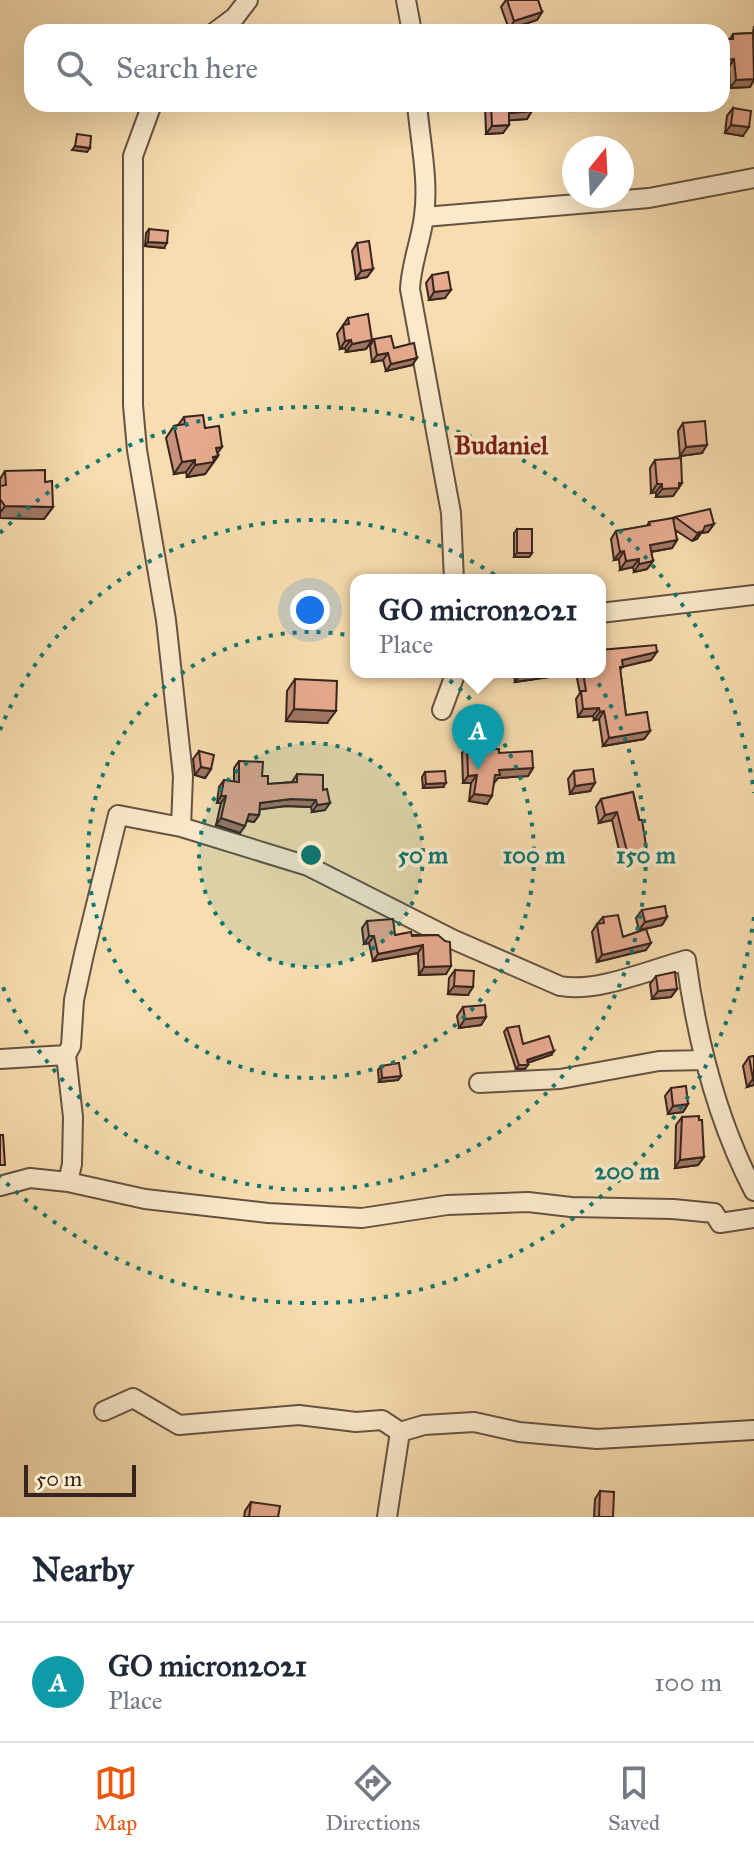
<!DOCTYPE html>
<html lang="en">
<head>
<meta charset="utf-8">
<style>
  body { margin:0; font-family:"IM FELL Great Primer",serif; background:#f6f6f7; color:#1f2937 }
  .compass { position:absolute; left:562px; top:136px; width:72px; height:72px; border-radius:50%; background:#fff; box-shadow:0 8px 32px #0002; rotate:18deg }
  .scale { position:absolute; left:24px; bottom:20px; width:112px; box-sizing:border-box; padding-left:8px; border:4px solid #36241d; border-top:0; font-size:22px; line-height:28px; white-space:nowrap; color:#36241d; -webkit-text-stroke:6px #fae9cb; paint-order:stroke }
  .you { position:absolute; left:310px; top:610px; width:28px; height:28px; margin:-20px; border:6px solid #fff; border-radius:50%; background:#1a73e8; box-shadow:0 0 0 12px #1a73e833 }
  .badge { display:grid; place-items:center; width:52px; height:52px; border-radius:50%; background:#ea580c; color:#fff; font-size:26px; font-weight:700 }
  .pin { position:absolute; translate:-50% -66px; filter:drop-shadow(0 2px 4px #0008) }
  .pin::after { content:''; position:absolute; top:42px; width:28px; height:24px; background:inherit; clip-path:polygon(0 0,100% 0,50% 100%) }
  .popup { position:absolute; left:350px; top:574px; width:256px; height:104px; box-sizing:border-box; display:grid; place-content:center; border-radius:16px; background:#fff; filter:drop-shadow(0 2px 6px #0005); font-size:26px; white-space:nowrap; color:#747a83 }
  .popup b { font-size:30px; color:#1f2937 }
  .popup::after { content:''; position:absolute; left:50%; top:100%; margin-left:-16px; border:16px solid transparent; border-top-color:#fff }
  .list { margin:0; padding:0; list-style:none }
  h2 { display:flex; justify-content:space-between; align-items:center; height:104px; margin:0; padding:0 32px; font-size:34px }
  h2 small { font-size:26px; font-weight:400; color:#747a83 }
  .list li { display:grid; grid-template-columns:52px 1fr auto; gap:24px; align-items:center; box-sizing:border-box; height:120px; padding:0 32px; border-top:2px solid #e0e1e3 }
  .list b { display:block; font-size:30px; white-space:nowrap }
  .list p { margin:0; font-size:26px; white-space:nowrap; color:#747a83 }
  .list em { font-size:26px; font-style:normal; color:#747a83 }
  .icon { flex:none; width:44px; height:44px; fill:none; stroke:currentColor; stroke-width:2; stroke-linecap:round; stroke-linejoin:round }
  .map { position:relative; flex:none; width:754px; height:1517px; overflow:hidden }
  .search { position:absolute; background:#fff; box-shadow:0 8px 32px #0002; left:24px; right:24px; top:24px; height:88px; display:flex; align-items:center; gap:20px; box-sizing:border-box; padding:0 28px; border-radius:24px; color:#747a83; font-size:30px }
  .sheet { height:224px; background:#fff }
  nav { display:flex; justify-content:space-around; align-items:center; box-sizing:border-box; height:112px; border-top:2px solid #e0e1e3; background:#fff; font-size:22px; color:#747a83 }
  nav a { display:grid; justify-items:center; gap:4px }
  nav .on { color:#ea580c }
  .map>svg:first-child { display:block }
</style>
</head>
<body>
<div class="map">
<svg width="754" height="1517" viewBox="0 0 754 1517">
  <rect width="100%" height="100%" fill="#f7ddaf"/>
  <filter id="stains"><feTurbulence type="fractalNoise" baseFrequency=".0025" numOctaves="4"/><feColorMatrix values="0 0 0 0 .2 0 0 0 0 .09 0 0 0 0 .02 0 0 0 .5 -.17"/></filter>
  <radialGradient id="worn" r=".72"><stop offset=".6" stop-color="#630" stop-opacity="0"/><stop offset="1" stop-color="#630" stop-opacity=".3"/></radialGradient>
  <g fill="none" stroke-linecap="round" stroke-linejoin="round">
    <g stroke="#665242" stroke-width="22">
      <path id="street" d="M406,0L412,32
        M215,32L235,17L248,0
        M152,104L133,156V405L137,450L166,620L183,776L181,827
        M417,104C420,140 429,180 424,216C421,241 411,264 410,289L451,513L454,580
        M424,217L649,198L754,178
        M600,613L754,595
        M442,710L456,672
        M0,1059L66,1055
        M479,1083L560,1079L659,1061L705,1060
        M68,1182L145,1199L268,1213L362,1218L447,1205L528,1202L571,1207L673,1209L714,1213L720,1223L754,1218
        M0,1186L30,1178L68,1182L72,1164L73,1117L66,1055L71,1046L74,1000L84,954L118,815L181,827L308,866L452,939L560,986C596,993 650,970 686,960C697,1040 716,1119 754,1191
        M104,1411L133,1398L179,1425L299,1415L356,1422L382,1420L400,1432L424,1425L474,1422L519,1432L597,1439L754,1430
        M387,1517L400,1432"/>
    </g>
    <use href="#street" stroke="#fae9cb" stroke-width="18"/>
  </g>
  <path fill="#c6927b" stroke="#36241d" stroke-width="2" d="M506,0H538L542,12L537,20L509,29L501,7Z
    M754,26V80L750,87L730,88L729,67H722V39H730L733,34L753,33Z
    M485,104H542H537L535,108H532L527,119L509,120L503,133L486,134Z
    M733,108L743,136L725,133L727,116Z
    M149,229L164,248L145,246L146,233Z
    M357,243L373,269L367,277L356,279L352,251Z
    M432,275L445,298L429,300L426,283Z
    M348,318L372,340L366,349L346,352L345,348L340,349L337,334Z
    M374,339L394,348L417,358L412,365L386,371L383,360L372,362L370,346Z
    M184,417L205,428L217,453L218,456L205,474L187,477L186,472L174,474L166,438L174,426L178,425Z
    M683,423L702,453L680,456L678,431Z
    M655,460L682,483L673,496L656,497V492L651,493L650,468Z
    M5,471L45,482L53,507L44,519L0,518V479Z
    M675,517L714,524L708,532L701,533L697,539L692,541L675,530L677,540L672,548L651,552L653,561L647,569L634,572L633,567L620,570L619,559L614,560L611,539L616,531L647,526L649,522L673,520Z
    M517,529L532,553L529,557H514V533Z
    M600,650L651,660L623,666L620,670L626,715L650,731L644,739L603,746L599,719L594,720L593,716L578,717L576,699L580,693L576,673L515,682L514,672H600Z
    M295,679L327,723L286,721L287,691Z
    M476,740L489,749L533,768L528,776L498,778L494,783L487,804L469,801L471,783H463L462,753L467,746H473Z
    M199,751L211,769L205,778L195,775L193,759Z
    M239,761L262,776L268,784L292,782L297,774L323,790L325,810L312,812L311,807L286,806L260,809L259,815L254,822L247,821L240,833L216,825L221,803H217L219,787L224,780L234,782V768Z
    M574,771L590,791L570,794L568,779Z
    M425,772L443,787L423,788L422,777Z
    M633,792L647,852L641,860L622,863L612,820L599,823L596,807L601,799Z
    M642,910L667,917L662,925L646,929V950L597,962L592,932L597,924L603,917L623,937L646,929L639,930L636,918Z
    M367,921L395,935H438L446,974L419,975L418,953L373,961L369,943L364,944L362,928Z
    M455,970L468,995L448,994L449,978Z
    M656,976L677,989L671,997L652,999L650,984Z
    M463,1007L486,1017L481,1025L459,1028L457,1016Z
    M507,1028L523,1044L551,1055L527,1063L525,1069H516L504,1032Z
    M754,1056V1085L747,1087L743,1066L749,1057Z
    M381,1066L401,1076L398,1080L379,1082L378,1070Z
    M671,1088L688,1104L683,1112L668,1114L665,1096Z
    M682,1117L704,1157L698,1165L675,1168L676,1125Z
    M600,1491L613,1517H594L595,1499Z
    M251,1502L278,1517H244L245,1511Z"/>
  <path fill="#a17764" stroke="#36241d" stroke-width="2" d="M542,12L537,20L509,29L514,21Z
    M734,59L729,67H722V60Z
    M754,79L750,87L730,88L736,80Z
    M577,104H592L589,109L572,111Z
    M532,111L527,119L503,121L509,113Z
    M509,125L503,133L486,134L492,126Z
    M731,125L749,127L743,136L725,133Z
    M75,146L90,148L87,152L72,150Z
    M148,242L167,243L164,248L145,246Z
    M373,269L367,277L356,279L361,271Z
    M451,290L445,298L429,300L434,292Z
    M351,340L345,348L340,349L345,341Z
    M372,340L366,349L346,352L352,344Z
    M388,353L383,360L372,362L377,355Z
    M417,358L412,365L386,371L391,364Z
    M707,445L702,453L680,456L686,447Z
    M222,447L215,457L218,456L205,474L187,477L195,465L216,448Z
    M195,460L186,472L174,474L182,462Z
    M679,483H682L673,496L656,497L662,489Z
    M657,484H662L656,492L651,493Z
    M5,506L53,507L44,519L0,518V513Z
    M714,524L708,532L701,533L697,539L692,541L705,526Z
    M677,540L672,548L644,553L650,545Z
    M624,551L619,559L614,560L620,552Z
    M517,553H532L529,557H514Z
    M639,559L633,567L620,570L626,561Z
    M653,561L647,569L634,572L639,564Z
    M657,652L651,660L622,667L617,674L622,660Z
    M535,672H577L576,673L515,682L521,674Z
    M599,708L593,716L578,717L583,709Z
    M294,709L336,711L327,723L286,721Z
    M604,711L599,719L594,720L600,712Z
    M650,731L644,739L603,746L609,738Z
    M201,767L211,769L205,778L195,775Z
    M533,768L528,776L498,778L494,783H489L499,770Z
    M477,775L471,783H463L468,776Z
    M446,783L443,787L423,788L426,784Z
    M595,783L590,791L570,794L575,786Z
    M474,794L492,796L487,804L469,801Z
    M221,796H226L221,803H217Z
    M291,799L316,800L311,807L286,806L256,810L260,803Z
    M330,803L325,810L312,812L317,805Z
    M617,812L612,820L599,823L605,815Z
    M249,814L259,815L254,822L244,820Z
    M221,818L245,826L240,833L216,825Z
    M647,852L641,860L622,863L628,855Z
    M667,917L662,925L639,930L645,922Z
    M369,936H374L369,943L364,944Z
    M651,943L646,950L597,962L602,955Z
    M423,945L418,953L373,961L378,954Z
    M451,966L446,974L419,975L424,967Z
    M454,986L473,987L468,995L448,994Z
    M677,989L671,997L652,999L658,991Z
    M486,1017L481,1025L459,1028L465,1019Z
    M554,1051L551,1055L524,1064L527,1060Z
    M519,1065H528L525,1069H516Z
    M401,1076L398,1080L379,1082L382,1078Z
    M754,1078V1085L747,1087L753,1079Z
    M688,1104L683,1112L668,1114L673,1106Z
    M704,1157L698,1165L675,1168L680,1160Z"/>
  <path fill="#e6aa8f" stroke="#36241d" stroke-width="2" d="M507,0H538L542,12L514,21Z
    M753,33L754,79L736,80L734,59L722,60V39H733V34Z
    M491,104H532V111L509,113V125L492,126Z
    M733,108L751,111L749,127L731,125Z
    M77,134L91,136L90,148L75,146Z
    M149,229L168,231L167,243L148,242Z
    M369,241L373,269L361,271L357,243Z
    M448,272L451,290L434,292L432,275Z
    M368,314L372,340L352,344L351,340L345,341L343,325L349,324L348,318Z
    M391,336L394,348L414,343L417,358L391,364L388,353L377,355L374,339Z
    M203,415L205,428L219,426L222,447L216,448L218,456L213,457L214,462L195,465V460L182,462L174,426L185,424L184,417Z
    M705,421L707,445L686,447L683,423Z
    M681,458L682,483H679V488L662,489V484H657L655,460Z
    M45,470V482L52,481L53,507L5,506L0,499V486L6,485L5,471Z
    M710,509L714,524L705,526L703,531L697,533L675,517Z
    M673,518L677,540L650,545L653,561L639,564V559L626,561L624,551L620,552L616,531L650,525L649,522Z
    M517,529H532V553H517Z
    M656,645L657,652L622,660L623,667H620L626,715L647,712L650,731L609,738L604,711L600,712L599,708L583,709L581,691H586L583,672H600V650Z
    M295,679L337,681L336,711L294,709Z
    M476,740H488L489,749H499V753L532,751L533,768L499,770L500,775H495L492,796L474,794L477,775L468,776L467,746H477Z
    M199,751L214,755L211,769L201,767Z
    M239,761L263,762L262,776H268V784L297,782V774L323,775V790L327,789L330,803L317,805L316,800L291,799L260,803L259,815L249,814L245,826L221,818L226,796H221L224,780L239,782Z
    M593,769L595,783L575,786L574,771Z
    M445,771L446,783L426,784L425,772Z
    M633,792L639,820H642L647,852L628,855L617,812L605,815L601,799Z
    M665,906L667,917L645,922L642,910Z
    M618,915L623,937L646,929L651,943L602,955L597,924L604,923L603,917Z
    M393,919L395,935L411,932L412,936L438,935L445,941L450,942L451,966L424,967L423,945L378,954L374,936H369L367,921Z
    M455,970L474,971L473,987L454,986Z
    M675,972L677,989L658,991L656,976Z
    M485,1005L486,1017L465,1019L463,1007Z
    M519,1026L523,1044L549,1036L554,1051L527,1060L528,1065H519L507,1028Z
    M754,1056V1078L753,1079L749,1057Z
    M399,1063L401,1076L382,1078L381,1066Z
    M686,1086L688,1104L673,1106L671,1088Z
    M699,1116V1120H702L704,1157L680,1160L682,1117Z
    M0,1135H3L5,1165H0Z
    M600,1491L614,1492L613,1517H599Z
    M251,1502L280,1506L278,1517H249Z"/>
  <circle cx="311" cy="855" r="112" fill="#0f766e" fill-opacity=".12"/>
  <g fill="none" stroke="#0f766e" stroke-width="4" stroke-dasharray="4 8">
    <circle cx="311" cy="855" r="112"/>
    <circle cx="311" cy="855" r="223"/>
    <path d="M0 730A335 335 0 1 1 0 980"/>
    <path d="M754 917A447 447 0 0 1 0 1177M0 533A447 447 0 0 1 754 793"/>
  </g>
  <g text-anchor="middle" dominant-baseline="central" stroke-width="7" stroke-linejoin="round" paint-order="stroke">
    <g font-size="26" font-weight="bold" fill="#7a1f14" stroke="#fae9cb">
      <text x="501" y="445">Budaniel</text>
    </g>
  </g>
  <circle cx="311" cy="855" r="12" fill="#0f766e" stroke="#fae9cb" stroke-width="4"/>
  <g font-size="24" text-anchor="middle" font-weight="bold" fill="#0f766e" stroke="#fae9cb" stroke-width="7" stroke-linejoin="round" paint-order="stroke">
    <text x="423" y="863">50 m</text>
    <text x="534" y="863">100 m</text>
    <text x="646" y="863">150 m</text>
    <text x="627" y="1179">200 m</text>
  </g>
  <rect width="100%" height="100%" filter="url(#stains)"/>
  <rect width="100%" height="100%" fill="url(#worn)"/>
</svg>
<svg class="compass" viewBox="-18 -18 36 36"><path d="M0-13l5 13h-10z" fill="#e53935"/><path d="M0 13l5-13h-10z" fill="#747a83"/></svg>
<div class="scale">50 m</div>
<div class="you"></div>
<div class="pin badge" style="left:478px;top:770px;background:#0f9aa8">A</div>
<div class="popup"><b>GO micron2021</b>Place</div>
<div class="search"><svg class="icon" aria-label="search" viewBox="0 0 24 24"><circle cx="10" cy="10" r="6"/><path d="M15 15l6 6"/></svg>Search here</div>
</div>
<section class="sheet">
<h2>Nearby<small></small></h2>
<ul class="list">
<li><span class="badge" style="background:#0f9aa8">A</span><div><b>GO micron2021</b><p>Place</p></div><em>100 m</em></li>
</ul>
</section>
<nav>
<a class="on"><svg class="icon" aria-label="map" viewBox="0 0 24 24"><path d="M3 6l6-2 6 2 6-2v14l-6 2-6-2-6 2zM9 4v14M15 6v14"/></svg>Map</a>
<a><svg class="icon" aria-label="directions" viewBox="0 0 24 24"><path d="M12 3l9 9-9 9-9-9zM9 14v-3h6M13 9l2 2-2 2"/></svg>Directions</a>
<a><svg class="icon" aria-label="saved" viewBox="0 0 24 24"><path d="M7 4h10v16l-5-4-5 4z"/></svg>Saved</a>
</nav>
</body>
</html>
